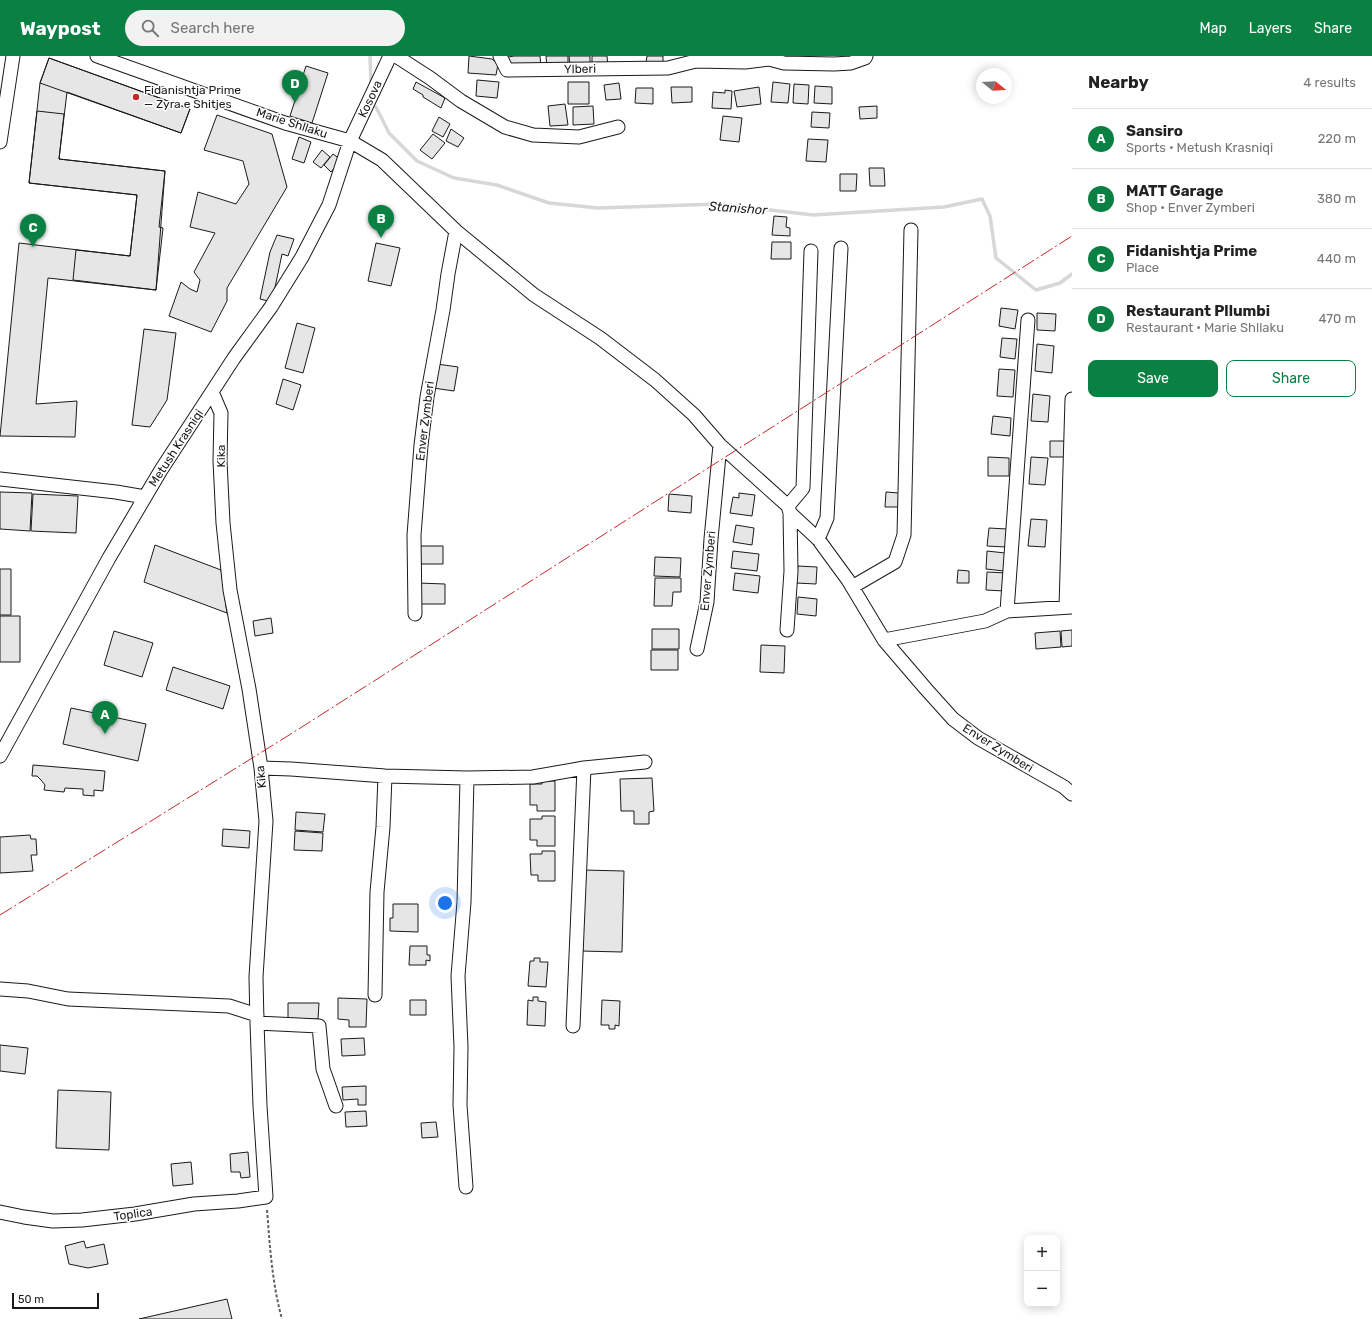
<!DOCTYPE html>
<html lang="en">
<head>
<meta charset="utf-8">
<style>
  body { margin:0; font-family:Rubik,sans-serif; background:#f2f2f2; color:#222 }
  .controls { position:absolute; right:12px; bottom:12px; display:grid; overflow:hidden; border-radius:8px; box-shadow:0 2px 10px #0003 }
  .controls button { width:36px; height:36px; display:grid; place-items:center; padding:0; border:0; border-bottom:1px solid #e0e0e0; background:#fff; color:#222; font:20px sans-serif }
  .compass { position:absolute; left:976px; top:12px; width:36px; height:36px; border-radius:50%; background:#fff; box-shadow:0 2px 10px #0003; rotate:108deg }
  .scale { position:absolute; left:12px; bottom:10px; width:87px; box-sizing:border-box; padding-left:4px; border:2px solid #1a1a1a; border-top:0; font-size:11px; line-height:14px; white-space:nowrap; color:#1a1a1a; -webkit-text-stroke:3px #fff; paint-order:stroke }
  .you { position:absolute; left:445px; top:847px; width:14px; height:14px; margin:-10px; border:3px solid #fff; border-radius:50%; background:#1a73e8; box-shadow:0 0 0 6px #1a73e833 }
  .badge { display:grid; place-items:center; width:26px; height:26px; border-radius:50%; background:#0b8043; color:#fff; font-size:13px; font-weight:700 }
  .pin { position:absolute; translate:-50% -33px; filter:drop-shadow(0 1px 2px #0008) }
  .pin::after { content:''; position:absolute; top:21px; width:14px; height:12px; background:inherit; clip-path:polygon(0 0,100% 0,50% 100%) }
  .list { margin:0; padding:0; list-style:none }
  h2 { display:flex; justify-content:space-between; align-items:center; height:52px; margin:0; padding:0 16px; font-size:17px }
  h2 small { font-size:13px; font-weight:400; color:#767676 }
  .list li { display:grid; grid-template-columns:26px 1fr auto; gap:12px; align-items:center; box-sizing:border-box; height:60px; padding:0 16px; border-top:1px solid #e0e0e0 }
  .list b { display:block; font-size:15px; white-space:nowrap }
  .list p { margin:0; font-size:13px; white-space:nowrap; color:#767676 }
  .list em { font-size:13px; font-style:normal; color:#767676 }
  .actions { display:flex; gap:8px; padding:12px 16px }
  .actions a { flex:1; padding:9px 0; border:1px solid #0b8043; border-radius:8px; text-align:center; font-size:14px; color:#0b8043 }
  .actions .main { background:#0b8043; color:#fff }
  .icon { flex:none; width:22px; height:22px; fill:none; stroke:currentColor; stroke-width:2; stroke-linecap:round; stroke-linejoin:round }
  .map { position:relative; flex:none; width:1072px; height:1263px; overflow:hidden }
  header { display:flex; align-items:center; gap:24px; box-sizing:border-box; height:56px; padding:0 20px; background:#0b8043; color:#fff }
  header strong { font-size:19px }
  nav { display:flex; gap:22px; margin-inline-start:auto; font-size:14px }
  .search { width:280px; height:36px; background:#f2f2f2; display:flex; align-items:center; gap:10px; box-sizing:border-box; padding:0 14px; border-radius:22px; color:#767676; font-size:15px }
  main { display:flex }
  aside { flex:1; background:#fff }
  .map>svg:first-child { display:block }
</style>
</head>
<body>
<header>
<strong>Waypost</strong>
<div class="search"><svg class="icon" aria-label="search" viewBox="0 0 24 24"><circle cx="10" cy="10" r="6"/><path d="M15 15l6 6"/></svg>Search here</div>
<nav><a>Map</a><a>Layers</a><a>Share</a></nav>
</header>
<main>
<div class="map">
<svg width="1072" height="1263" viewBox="0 0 1072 1263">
  <rect width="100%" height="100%" fill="#fff"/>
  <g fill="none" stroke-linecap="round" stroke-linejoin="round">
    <path stroke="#d7d7d7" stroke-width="3.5" d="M370,0L371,28
      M376,51L389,77L417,105L454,122L497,129L549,147L598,152L718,148L813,159L944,151L982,143L990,160L996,202L1036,234L1060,227L1072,218"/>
  </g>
  <path fill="#e6e6e6" stroke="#1a1a1a" d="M469,0L492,3L498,8L496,19L468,17Z
    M514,0H540L541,11L506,9L503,2Z
    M546,0H568V11L547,12Z
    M569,0H590V10H570Z
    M592,0H607L608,10H592Z
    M647,0H663V8L646,7Z
    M49,2L190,53L181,77L40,27Z
    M49,2L190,53L181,77L67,36L59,103L165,115L156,234L48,222L36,348L77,345L75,381L0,380L19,187L130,200L137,139L29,127L40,27Z
    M306,10L328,17L312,67L290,60Z
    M477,24L499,26L497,42L476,40Z
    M416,26L445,42L441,52L423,41V39L413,33Z
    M568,26H589V48H568Z
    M773,26L790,28L788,47L771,46Z
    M619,27L621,43L606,44L604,29Z
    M794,28L809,29L808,48L793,47Z
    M815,30L832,31V48L814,47Z
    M671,31H692V46L672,47Z
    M759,31L761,48L737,51L734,35Z
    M636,32H653V48L635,47Z
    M725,34L732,35L731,53L712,52L713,36L725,37Z
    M565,48L568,69L550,70L548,50Z
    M593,50L594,68L573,69V51Z
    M877,50V62L860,63L859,51Z
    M37,55L64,58L59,103L165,115L159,171L163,172L156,234L73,224L76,194L130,200L137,139L29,127Z
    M812,56L830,57L829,72L811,71Z
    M217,59L272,78L287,131L227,232V245L211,276L169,260L181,226L190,233L197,236L200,224L194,216L215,177L190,171L198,136L236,148L249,128L243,105L204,94Z
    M723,60L742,62L739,86L720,84Z
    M439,61L450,68L443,81L432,75Z
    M451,73L464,82L458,91L446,85Z
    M433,78L445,87L432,103L420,94Z
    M299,81L311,86L304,107L292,103Z
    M808,83L828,84L826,106L806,105Z
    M322,94L330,101L321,112L313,106Z
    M333,98L341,104L331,116L324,109Z
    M869,112H884L885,130H870Z
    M840,118H857L856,135H840Z
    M774,160L787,161L786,171L790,172V180L772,179Z
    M277,179L294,183L288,200L282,198L272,246L260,243L270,196Z
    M772,186H791V203H771Z
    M376,187L400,192L391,230L368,225Z
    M1001,252L1018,254L1015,273L999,270Z
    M1037,257L1056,258L1055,275L1037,274Z
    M297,267L315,272L303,317L285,312Z
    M144,273L176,277L167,344L150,371L132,369Z
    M1002,282L1017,283L1015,303L1000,301Z
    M1037,288L1054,290L1052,317L1035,315Z
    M437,308L458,311L454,335L433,332Z
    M999,313L1015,314L1013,341L997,340Z
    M283,323L301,329L293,354L276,348Z
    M1033,338L1050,340L1048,366L1031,365Z
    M993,360L1011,362L1010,380L991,378Z
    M1050,385H1065L1066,401H1050Z
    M988,401L1009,402V420H988Z
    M1031,401L1048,402L1045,429L1029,428Z
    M0,436L32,437L30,475L0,473Z
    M886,436L899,437L898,451H885Z
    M739,437L755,439L752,460L730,457L733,441L739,442Z
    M33,438L78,440L76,477L31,475Z
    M669,438L692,440L691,457L668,455Z
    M1031,463L1047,464L1045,491L1028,490Z
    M736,469L754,472L752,489L733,486Z
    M989,472L1007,473L1006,491L987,490Z
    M155,489L221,514L227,557L144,526Z
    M419,490H443V508H419Z
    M733,495L759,498L757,515L731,512Z
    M987,495L1005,497L1004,515L986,513Z
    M655,501L681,502L680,521L654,520Z
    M798,510L817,511L816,528L796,527Z
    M0,513H11V559H0Z
    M958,514L969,515V527H957Z
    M987,516L1006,517L1004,535L986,534Z
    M735,517L760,520L758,537L733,534Z
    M655,522H681V536H673L672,550H654Z
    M418,527L445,528V548H418Z
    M798,541L817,543L816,560L797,558Z
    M0,560H20V606H0Z
    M271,562L273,577L255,580L253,565Z
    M652,573H679V593H652Z
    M1072,574V590L1062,591L1061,575Z
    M114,575L153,587L142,621L104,609Z
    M1060,575L1061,591L1036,593L1035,577Z
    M761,589L785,590L784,617L760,616Z
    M651,594H678V614H651Z
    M173,611L230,630L223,653L166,634Z
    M71,652L146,668L138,705L63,688Z
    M33,709L105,715L103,735L94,734V740L83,739V733L65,732L64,736L44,734L45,729L41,724L37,720H32Z
    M652,722L654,755L649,756V768H634V755H621L620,723Z
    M542,725H555V755H537V749H530V728H542Z
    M296,756L325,758L323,776L295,774Z
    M542,760H555V790H537V784H530V763H542Z
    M223,773L250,775L249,792L222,790Z
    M295,775L323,777L322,795L294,794Z
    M30,779L31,783H36L37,799H31L33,815L0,817V781Z
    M542,795H555V825H538V819H531L530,798H542Z
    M583,814L624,815L622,896L581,895Z
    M393,848H418V876L390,875V862H393Z
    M410,890H427V899H430V905L426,904V909H409Z
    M534,902H540V906H548L546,931L528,930L530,905H534Z
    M533,941H538V945L546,946L545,970L527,969L528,944L533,945Z
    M338,942L367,943L366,971H349V964L338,963Z
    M410,944H426V959H410Z
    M602,944L620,945L619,970L615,969V973H609V969H601Z
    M288,947H319L318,963H288Z
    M364,982L365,999L342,1000L341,983Z
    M0,989L28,992L25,1018L0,1015Z
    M366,1030V1049H358V1043L343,1044L342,1031Z
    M58,1034L111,1036L109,1094L56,1092Z
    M366,1055L367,1070L346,1071L345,1056Z
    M436,1066L438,1081L422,1082L421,1067Z
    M248,1096L250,1121L241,1122L240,1116H231L230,1098Z
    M191,1106L193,1128L173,1130L171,1108Z
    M84,1185L86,1192L104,1188L108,1208L88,1212L69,1208L65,1190Z
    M227,1243L232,1263H139Z"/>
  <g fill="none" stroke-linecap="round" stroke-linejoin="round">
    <g stroke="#1a1a1a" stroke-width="15">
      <path id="minor" d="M97,0L285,67L350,85L382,104L456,175L534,239L600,282L655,324L694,359L720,389L788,450L790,457L818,483L848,524L884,584L926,633L953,663L978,682L1064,731L1072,738
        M396,0L430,22L461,45L505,71L533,79L579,81L618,71
        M500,0L507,14L668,12L696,5L745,6L769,3L784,7L834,8L851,7L865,2L866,0
        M0,86L13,0
        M212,336L221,357L220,405L223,467L230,534L249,633L261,712L266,765L256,921L257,967L319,970L323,1013L336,1050
        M0,423L116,436L145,441
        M788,450L803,432L811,195
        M818,483L827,462L841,192
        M852,531L895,506L904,479L911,174
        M1066,551L1072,343
        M1007,555L1028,264
        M415,558L414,479L421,389L427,341L443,254L448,218L456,175
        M787,574L791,515L790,457
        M884,584L985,565L1007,555L1072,551
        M697,593L707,546L711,483L720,389
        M0,700L109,502L161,414L234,302L271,251L302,201L329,149L350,85L390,0
        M261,712L291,713L385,720L467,722L533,721L584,712L645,706
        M0,933L28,935L68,943L229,950L257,959
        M375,939L377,836L383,771L385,720
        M573,970L584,712
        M466,1131L460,1049L461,991L458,920L464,846L467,722
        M0,1156L24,1161L53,1165L82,1164L135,1158L194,1148L238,1145L266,1141L260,1050L257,967"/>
    </g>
    <path stroke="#5f5f5f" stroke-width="2" stroke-dasharray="3 2" stroke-linecap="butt" d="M267,1154C270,1191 272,1227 282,1263"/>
    <use href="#minor" stroke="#fff" stroke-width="13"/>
    <path stroke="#c62828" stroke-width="1" stroke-dasharray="14 3 2 3" stroke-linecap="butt" d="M0,859L294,676L1072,180"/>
  </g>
  <circle fill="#c62828" stroke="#fff" stroke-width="1.5" cx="136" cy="41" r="4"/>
  <g text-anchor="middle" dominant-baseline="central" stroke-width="3" stroke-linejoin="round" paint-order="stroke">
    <g font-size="12" fill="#1a1a1a" stroke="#fff">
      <text transform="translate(580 13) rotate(-1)">Ylberi</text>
      <text transform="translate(370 43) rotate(-65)">Kosova</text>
      <text transform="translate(292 67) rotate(18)">Marie Shllaku</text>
      <text transform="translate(425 365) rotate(-83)">Enver Zymberi</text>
      <text transform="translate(176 392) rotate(-57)">Metush Krasniqi</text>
      <text transform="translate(221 400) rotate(-90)">Kika</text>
      <text transform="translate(708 515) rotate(-85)">Enver Zymberi</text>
      <text transform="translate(998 692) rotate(32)">Enver Zymberi</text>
      <text transform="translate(261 721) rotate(-97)">Kika</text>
      <text transform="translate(133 1158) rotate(-8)">Toplica</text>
    </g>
    <g font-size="12" fill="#1a1a1a" stroke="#fff" text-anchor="start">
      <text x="144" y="34">Fidanishtja Prime<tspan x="144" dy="14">— Zyra e Shitjes</tspan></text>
    </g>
    <g font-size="13" font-style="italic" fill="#1a1a1a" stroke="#fff">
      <text transform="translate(738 152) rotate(4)">Stanishor</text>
    </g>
  </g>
</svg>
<div class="controls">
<button>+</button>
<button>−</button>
</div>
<svg class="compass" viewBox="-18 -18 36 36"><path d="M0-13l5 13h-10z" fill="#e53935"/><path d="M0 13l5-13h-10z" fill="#767676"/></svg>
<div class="scale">50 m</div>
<div class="you"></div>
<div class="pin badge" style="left:105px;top:678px">A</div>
<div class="pin badge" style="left:381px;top:182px">B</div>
<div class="pin badge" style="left:33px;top:191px">C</div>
<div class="pin badge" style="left:295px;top:47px">D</div>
</div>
<aside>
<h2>Nearby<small>4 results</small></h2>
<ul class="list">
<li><span class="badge">A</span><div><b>Sansiro</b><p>Sports · Metush Krasniqi</p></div><em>220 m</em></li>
<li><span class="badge">B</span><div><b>MATT Garage</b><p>Shop · Enver Zymberi</p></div><em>380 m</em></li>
<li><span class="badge">C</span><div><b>Fidanishtja Prime</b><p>Place</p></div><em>440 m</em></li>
<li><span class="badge">D</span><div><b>Restaurant Pllumbi</b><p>Restaurant · Marie Shllaku</p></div><em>470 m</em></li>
</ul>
<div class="actions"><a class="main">Save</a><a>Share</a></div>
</aside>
</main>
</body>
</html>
